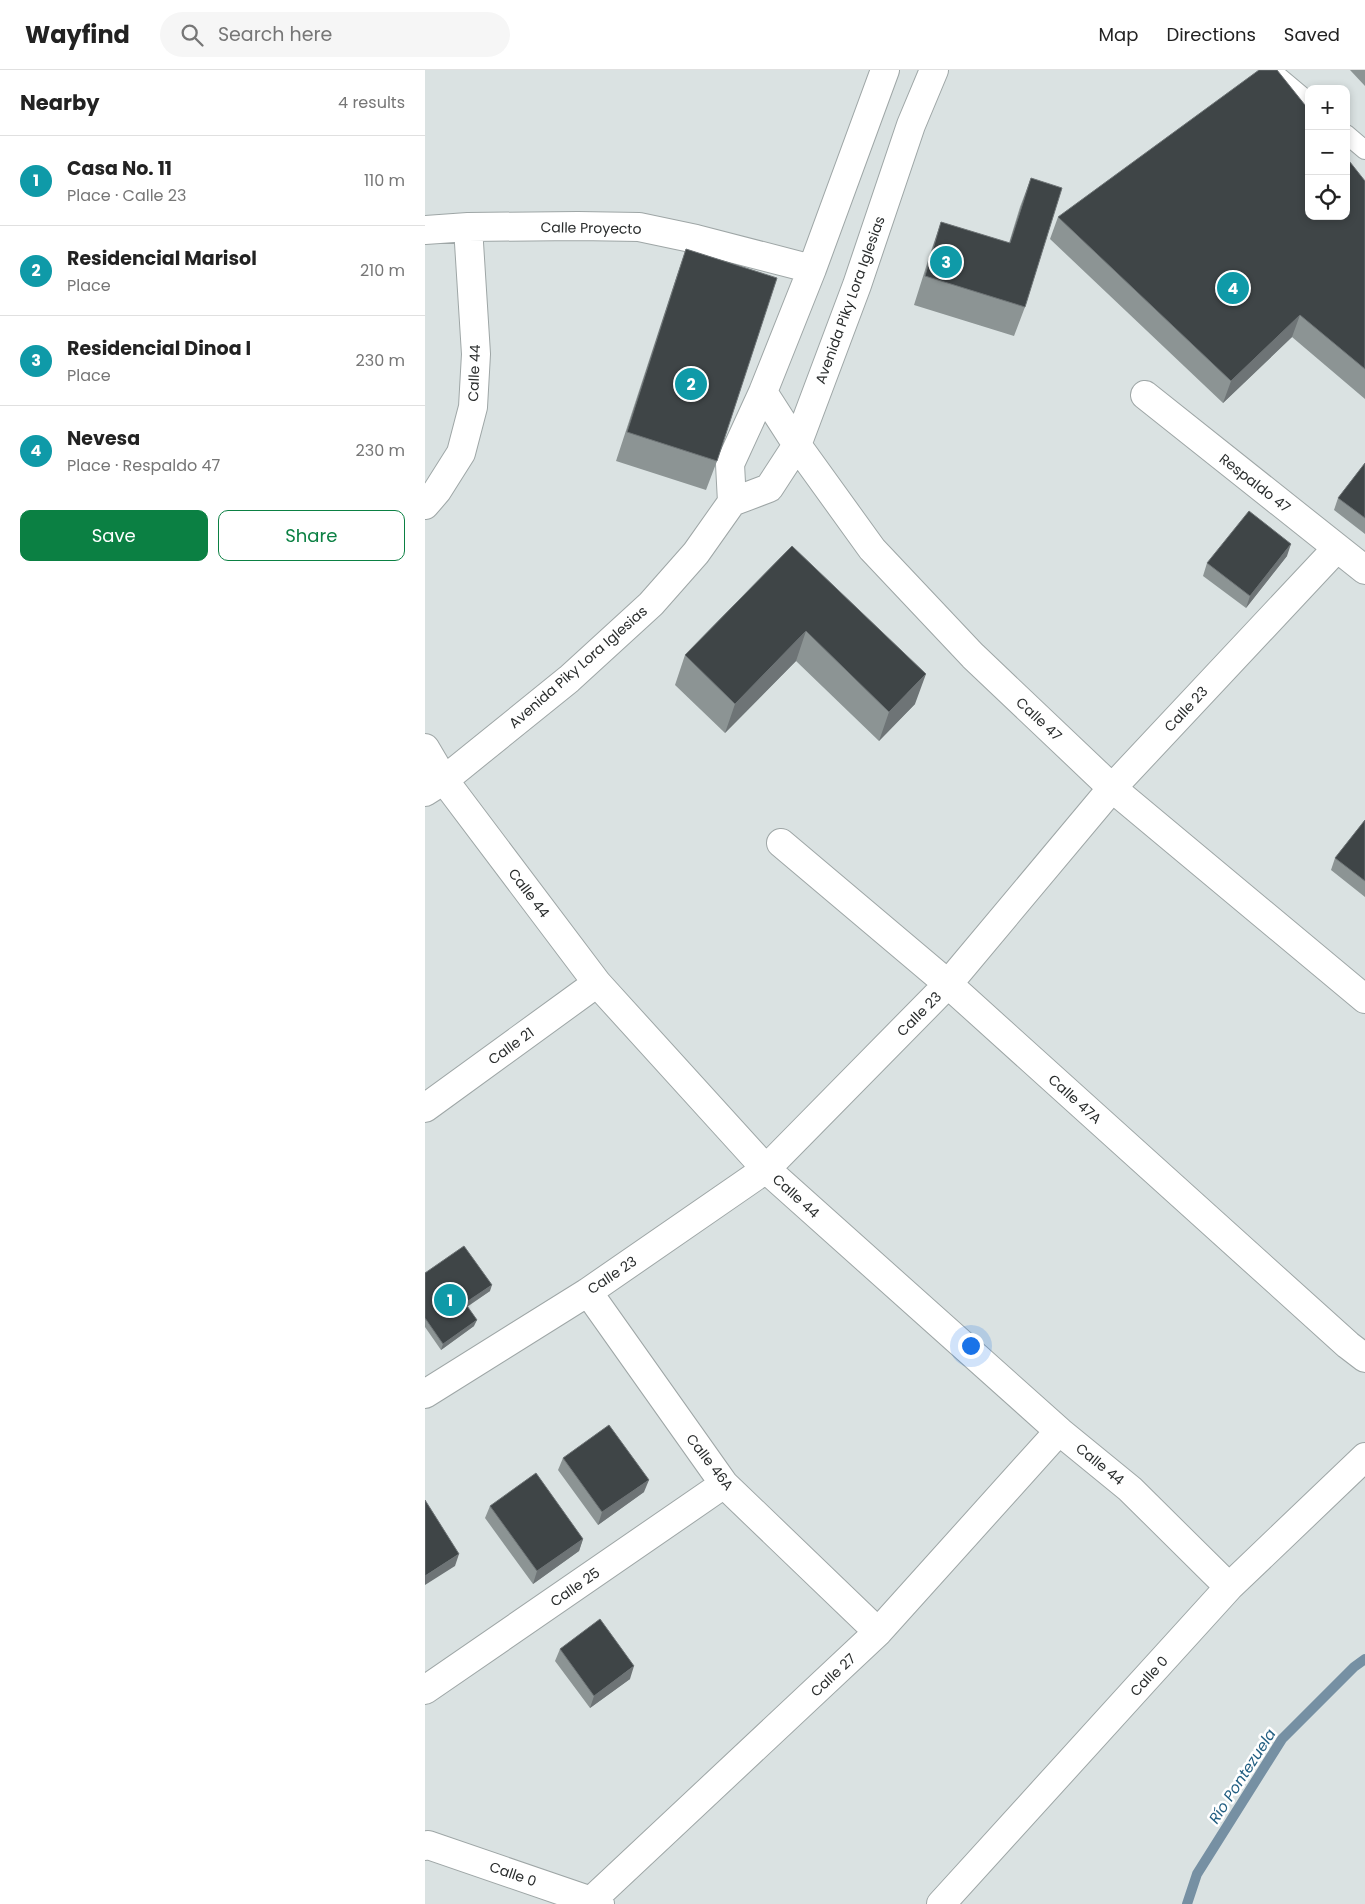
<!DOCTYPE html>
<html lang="en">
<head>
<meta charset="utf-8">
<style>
  body { margin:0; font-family:Poppins,sans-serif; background:#f6f6f6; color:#222 }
  .controls { position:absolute; right:15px; top:15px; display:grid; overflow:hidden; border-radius:10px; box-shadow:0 2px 8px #0003 }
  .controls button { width:45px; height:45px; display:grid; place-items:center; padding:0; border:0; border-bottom:1px solid #e0e0e0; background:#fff; color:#222; font:25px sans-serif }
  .you { position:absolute; left:545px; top:1275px; width:18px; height:18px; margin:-12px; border:4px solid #fff; border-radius:50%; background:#1a73e8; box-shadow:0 0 0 8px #1a73e833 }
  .badge { display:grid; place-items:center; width:32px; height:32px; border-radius:50%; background:#0b8043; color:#fff; font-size:16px; font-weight:700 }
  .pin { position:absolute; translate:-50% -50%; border:2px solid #fff; box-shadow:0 1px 5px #0006 }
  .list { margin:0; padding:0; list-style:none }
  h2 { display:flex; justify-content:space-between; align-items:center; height:65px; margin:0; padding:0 20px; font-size:21px }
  h2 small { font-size:16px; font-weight:400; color:#767676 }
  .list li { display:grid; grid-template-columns:32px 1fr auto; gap:15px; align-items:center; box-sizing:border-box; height:90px; padding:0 20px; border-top:1px solid #e0e0e0 }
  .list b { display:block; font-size:19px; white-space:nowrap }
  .list p { margin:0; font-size:16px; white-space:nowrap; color:#767676 }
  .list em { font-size:16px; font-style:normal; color:#767676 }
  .actions { display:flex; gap:10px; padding:15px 20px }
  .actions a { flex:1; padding:11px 0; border:1px solid #0b8043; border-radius:10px; text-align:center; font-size:18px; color:#0b8043 }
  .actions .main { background:#0b8043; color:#fff }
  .icon { flex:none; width:28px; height:28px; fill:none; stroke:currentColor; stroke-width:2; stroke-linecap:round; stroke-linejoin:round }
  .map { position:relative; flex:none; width:940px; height:1834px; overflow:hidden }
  header { display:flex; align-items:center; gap:30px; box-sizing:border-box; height:70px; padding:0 25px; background:#fff; border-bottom:1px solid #e0e0e0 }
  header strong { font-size:24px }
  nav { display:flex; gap:28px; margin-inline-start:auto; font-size:18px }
  .search { width:350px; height:45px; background:#f6f6f6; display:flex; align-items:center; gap:12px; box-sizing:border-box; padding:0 18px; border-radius:28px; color:#767676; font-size:19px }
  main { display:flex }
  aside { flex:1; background:#fff }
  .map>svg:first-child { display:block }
</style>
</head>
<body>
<header>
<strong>Wayfind</strong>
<div class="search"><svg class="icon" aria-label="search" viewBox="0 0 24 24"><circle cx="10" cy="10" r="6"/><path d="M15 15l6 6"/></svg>Search here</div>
<nav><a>Map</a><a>Directions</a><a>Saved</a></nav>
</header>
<main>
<aside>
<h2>Nearby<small>4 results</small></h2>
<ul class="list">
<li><span class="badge" style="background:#0f9aa8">1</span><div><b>Casa No. 11</b><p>Place · Calle 23</p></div><em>110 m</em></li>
<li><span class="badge" style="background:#0f9aa8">2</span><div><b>Residencial Marisol</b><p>Place</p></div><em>210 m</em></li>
<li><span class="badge" style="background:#0f9aa8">3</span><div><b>Residencial Dinoa I</b><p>Place</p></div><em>230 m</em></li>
<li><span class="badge" style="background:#0f9aa8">4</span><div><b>Nevesa</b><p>Place · Respaldo 47</p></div><em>230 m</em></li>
</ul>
<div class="actions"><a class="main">Save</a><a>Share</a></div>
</aside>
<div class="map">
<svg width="940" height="1834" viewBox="0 0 940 1834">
  <rect width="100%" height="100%" fill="#dae2e2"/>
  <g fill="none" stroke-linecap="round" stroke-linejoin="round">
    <path stroke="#7690a3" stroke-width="10" d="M762,1834L772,1804L857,1669L929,1597L940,1589"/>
    <g stroke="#9ea6a6" stroke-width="20">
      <path id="lane" d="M846,0L884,32
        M921,64L940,80"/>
    </g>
    <g stroke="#9ea6a6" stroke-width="30">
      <path id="street" d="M0,160L43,157L153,156L214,157L271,169L387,199
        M338,322L372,375L447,479L548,586L687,718L940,929
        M720,325L940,500
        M307,432L305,394L338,322L387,199L460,0
        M0,435L12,421L36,383L48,337L51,284L43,157
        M0,678L19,710L172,913L341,1099L634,1361L705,1419L804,1517
        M0,722L19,710L144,609L226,534L271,483L307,432L344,418L372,375L432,215L486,55L509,0
        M356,773L523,914L923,1275L940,1288
        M0,1038L172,913
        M163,1222L299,1414L453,1562
        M0,1324L163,1222L341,1099L523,914L687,718L912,478
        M0,1620L299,1414
        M0,1776L3,1775L175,1834
        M165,1832L453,1562L634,1361
        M516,1834L804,1517L940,1387"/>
    </g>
    <use href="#lane" stroke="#fff" stroke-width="18"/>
    <use href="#street" stroke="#fff" stroke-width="28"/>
  </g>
  <path fill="#8c9494" d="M925,0H940V16Z
    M606,108L600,237L589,266L489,235L506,181L516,152L584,173L595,137Z
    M940,111V329L867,267L798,333L625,169L633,147Z
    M261,179L292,391L281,420L191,391L251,208Z
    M940,393V464L909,440L913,428Z
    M367,476L490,634L454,671L371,591L300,663L250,615L260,585Z
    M862,486L821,538L778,506L782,493Z
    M940,750V827L906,800L910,788Z
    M0,1203L65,1221L42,1237L49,1256L16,1280L0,1257Z
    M138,1388L219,1422L173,1455L133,1400Z
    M65,1436L158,1469L154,1481L108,1514L60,1448Z
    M135,1579L205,1609L165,1638L130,1591Z"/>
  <path fill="#6e7476" d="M875,245L867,267L798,333L806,311Z
    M866,474L862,486L821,538L825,526Z
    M381,561L371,591L300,663L310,634Z
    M501,604L490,634L454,671L464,642Z
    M67,1215L65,1221L37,1240L40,1233Z
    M52,1250L49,1256L16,1280L18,1274Z
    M224,1410L219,1422L173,1455L177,1442Z
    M158,1469L154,1481L108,1514L112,1501Z
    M34,1484L30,1496L0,1515V1506Z
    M209,1596L205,1609L165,1638L169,1626Z"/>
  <path fill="#3f4547" stroke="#6e7476" d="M834,0H852L884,40V146H921V87L940,111V299L875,245L806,311L633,147Z
    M606,108L637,118L600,237L500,206L516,152L585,173Z
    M261,179L352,208L292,391L202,362Z
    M940,393V448L913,428Z
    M824,441L866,474L825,526L782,493Z
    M367,476L501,604L464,642L381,561L310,634L260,585Z
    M940,750V811L910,788Z
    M39,1176L67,1215L40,1233L52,1250L18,1274L0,1248V1203Z
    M184,1355L224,1410L177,1442L138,1388Z
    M111,1403L158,1469L112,1501L65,1436Z
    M0,1430L34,1484L0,1506Z
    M175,1549L209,1596L169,1626L135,1579Z"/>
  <g text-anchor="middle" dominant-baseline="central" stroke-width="5" stroke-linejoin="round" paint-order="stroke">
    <g font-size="14" fill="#2a2d2d" stroke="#fff">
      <text transform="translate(166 158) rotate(1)">Calle Proyecto</text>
      <text transform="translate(425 230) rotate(-70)">Avenida Piky Lora Iglesias</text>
      <text transform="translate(49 303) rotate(-88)">Calle 44</text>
      <text transform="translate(830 413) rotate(38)">Respaldo 47</text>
      <text transform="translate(153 597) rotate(-41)">Avenida Piky Lora Iglesias</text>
      <text transform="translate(761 639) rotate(-47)">Calle 23</text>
      <text transform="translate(614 649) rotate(43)">Calle 47</text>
      <text transform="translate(104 823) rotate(53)">Calle 44</text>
      <text transform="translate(494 944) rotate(-45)">Calle 23</text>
      <text transform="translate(86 976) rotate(-36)">Calle 21</text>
      <text transform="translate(650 1029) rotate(42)">Calle 47A</text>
      <text transform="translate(371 1126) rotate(42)">Calle 44</text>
      <text transform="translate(187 1205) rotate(-34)">Calle 23</text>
      <text transform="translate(285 1392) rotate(52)">Calle 46A</text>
      <text transform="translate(675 1394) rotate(39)">Calle 44</text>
      <text transform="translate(150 1517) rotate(-35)">Calle 25</text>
      <text transform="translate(408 1605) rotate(-43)">Calle 27</text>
      <text transform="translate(724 1606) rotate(-48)">Calle 0</text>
      <text transform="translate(88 1804) rotate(19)">Calle 0</text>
    </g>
    <g font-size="15" font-style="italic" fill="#215e81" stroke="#fff">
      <text transform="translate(817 1706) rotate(-57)">Río Pontezuela</text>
    </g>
  </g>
</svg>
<div class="controls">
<button>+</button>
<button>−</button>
<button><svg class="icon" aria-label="locate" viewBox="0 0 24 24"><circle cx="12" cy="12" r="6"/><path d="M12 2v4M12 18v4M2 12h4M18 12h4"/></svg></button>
</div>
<div class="you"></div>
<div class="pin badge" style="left:25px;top:1230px;background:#0f9aa8">1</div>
<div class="pin badge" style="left:266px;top:314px;background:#0f9aa8">2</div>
<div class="pin badge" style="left:521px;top:192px;background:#0f9aa8">3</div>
<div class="pin badge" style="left:808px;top:218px;background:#0f9aa8">4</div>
</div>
</main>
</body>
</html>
